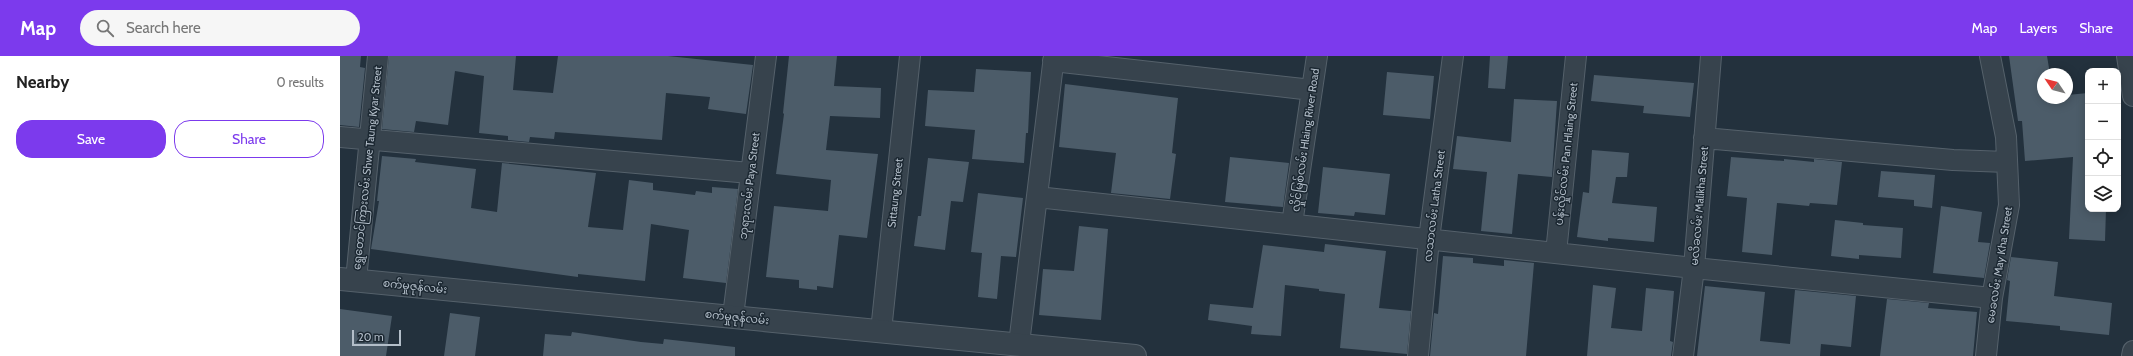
<!DOCTYPE html>
<html lang="en">
<head>
<meta charset="utf-8">
<style>
  body { margin:0; font-family:Cabin,"Noto Sans Myanmar",sans-serif; background:#f6f6f6; color:#222 }
  .controls { position:absolute; right:12px; top:12px; display:grid; overflow:hidden; border-radius:8px; box-shadow:0 2px 10px #0003 }
  .controls button { width:36px; height:36px; display:grid; place-items:center; padding:0; border:0; border-bottom:1px solid #e0e0e0; background:#fff; color:#222; font:20px sans-serif }
  .compass { position:absolute; left:1697px; top:12px; width:36px; height:36px; border-radius:50%; background:#fff; box-shadow:0 2px 10px #0003; rotate:305deg }
  .scale { position:absolute; left:12px; bottom:10px; width:49px; box-sizing:border-box; padding-left:4px; border:2px solid #b3bec9; border-top:0; font-size:11px; line-height:14px; white-space:nowrap; color:#b3bec9; -webkit-text-stroke:3px #1c2832; paint-order:stroke }
  .list { margin:0; padding:0; list-style:none }
  h2 { display:flex; justify-content:space-between; align-items:center; height:52px; margin:0; padding:0 16px; font-size:17px }
  h2 small { font-size:13px; font-weight:400; color:#767676 }
  .actions { display:flex; gap:8px; padding:12px 16px }
  .actions a { flex:1; padding:9px 0; border:1px solid #7c3aed; border-radius:16px; text-align:center; font-size:14px; color:#7c3aed }
  .actions .main { background:#7c3aed; color:#fff }
  .icon { flex:none; width:22px; height:22px; fill:none; stroke:currentColor; stroke-width:2; stroke-linecap:round; stroke-linejoin:round }
  .map { position:relative; flex:none; width:1793px; height:300px; overflow:hidden }
  header { display:flex; align-items:center; gap:24px; box-sizing:border-box; height:56px; padding:0 20px; background:#7c3aed; color:#fff }
  header strong { font-size:19px }
  nav { display:flex; gap:22px; margin-inline-start:auto; font-size:14px }
  .search { width:280px; height:36px; background:#f6f6f6; display:flex; align-items:center; gap:10px; box-sizing:border-box; padding:0 14px; border-radius:22px; color:#767676; font-size:15px }
  main { display:flex }
  aside { flex:1; background:#fff }
  .map>svg:first-child { display:block }
</style>
</head>
<body>
<header>
<strong>Map</strong>
<div class="search"><svg class="icon" aria-label="search" viewBox="0 0 24 24"><circle cx="10" cy="10" r="6"/><path d="M15 15l6 6"/></svg>Search here</div>
<nav><a>Map</a><a>Layers</a><a>Share</a></nav>
</header>
<main>
<aside>
<h2>Nearby<small>0 results</small></h2>
<ul class="list">
</ul>
<div class="actions"><a class="main">Save</a><a>Share</a></div>
</aside>
<div class="map">
<svg width="1793" height="300" viewBox="0 0 1793 300">
  <rect width="100%" height="100%" fill="#23313d"/>
  <path fill="#4c5c69" d="M0,0H21L20,11L25,12L19,71L0,69Z
    M49,0H176L173,34L213,37L218,0H328L413,9L406,58L368,53L370,41L326,37L322,84L215,76L214,83L190,81L189,86L168,84V80L139,77L144,20L115,15L108,69L76,65L74,76L42,73Z
    M449,0H497L494,30L541,32L540,62L490,60L486,94L538,98L527,182L499,179L493,232L477,230V234L459,232V224L426,221L434,150L488,155L491,124L436,118L444,58L443,57Z
    M1150,0H1168L1165,33L1148,32Z
    M1669,0H1707L1710,18H1703V42H1727V39L1748,37V153H1766L1765,185L1729,183L1733,101L1685,105L1682,65H1678Z
    M636,13L691,16L688,77H686L684,107L632,103L635,74L585,70L588,34L634,36Z
    M1047,16L1094,20L1090,63L1043,59Z
    M1254,19L1354,27L1350,61L1303,57L1304,50L1251,45Z
    M725,28L838,42L832,97L836,98L830,143L771,137L776,97L719,91Z
    M1174,43L1217,45L1212,121L1178,118L1172,178L1141,175L1147,116L1113,113L1117,80L1171,86Z
    M1252,94L1289,97L1287,121H1276L1272,147L1317,151L1314,186L1268,182V185L1237,181L1243,136L1249,137Z
    M42,100L76,103L75,106L136,113L131,152L157,156L162,107L256,117L248,171L283,174L289,124L313,127V134L355,139L356,135L372,137V131L398,133L386,227L343,222L349,174L311,168L305,225L238,218V221L31,193L39,145H37Z
    M890,101L949,107L943,151L885,146Z
    M1391,101L1444,105V103L1474,106V103L1502,106L1497,149L1470,147L1469,150L1437,147L1432,199L1402,196L1407,142L1387,140Z
    M588,102L629,106L623,146L611,145L605,194L574,190L578,160H581Z
    M983,111L1050,118L1045,159L1015,156L1014,160L978,157Z
    M1541,115L1595,119L1592,152L1574,150V144L1538,141Z
    M638,137L683,142L676,201L661,200L657,243L638,241L642,197L631,196Z
    M1601,150L1642,156L1638,186L1650,187L1644,222L1593,217Z
    M1495,164L1523,167V169L1563,172L1561,202L1519,199V203L1491,200Z
    M739,170L768,173L761,264L699,259L703,213L734,215Z
    M985,188L1046,195L1039,252L1071,255L1067,298L1000,292L1005,238L979,235V233L945,229L941,280L911,278L912,270L868,264L870,248L913,252L923,189L984,196Z
    M1103,200L1133,202V207L1164,210V204L1194,207L1186,300H1090L1094,257L1098,258Z
    M1671,201L1718,206L1714,240L1772,247L1769,279L1720,274V270L1666,265L1670,225L1667,224Z
    M1253,229L1276,232L1271,272L1302,275L1306,232L1334,235L1330,285L1333,286L1331,300H1247Z
    M1365,230L1425,236L1420,285L1450,288L1455,234L1516,240L1511,291L1481,288L1480,300H1357Z
    M1547,243L1589,247L1588,252L1637,256L1633,300H1540Z
    M0,253L52,260L46,300H0Z
    M110,257L140,261L135,300H104Z
    M232,276L301,286L323,288L324,283L395,291V300H203L205,278L231,280Z"/>
  <g fill="none" stroke-linecap="round" stroke-linejoin="round">
    <g stroke="#55616b" stroke-width="22">
      <path id="minor" d="M1787,0L1793,40
        M713,5L972,34
        M0,81L410,117
        M1364,82L1613,104L1667,106
        M697,141L1354,212L1652,242
        M952,168L977,0
        M1216,197L1236,0
        M16,224L38,0
        M393,260L426,0
        M541,275L570,0
        M679,288L714,0
        M1078,300L1089,183L1113,0
        M1343,300L1354,212L1371,0
        M1646,300L1652,242L1669,149L1666,81L1650,0
        M1792,300L1793,295"/>
    </g>
    <g stroke="#55616b" stroke-width="24">
      <path id="tertiary" d="M0,223L795,300"/>
    </g>
    <use href="#minor" stroke="#37434d" stroke-width="20"/>
    <use href="#tertiary" stroke="#37434d" stroke-width="22"/>
  </g>
  <g text-anchor="middle" dominant-baseline="central" stroke-width="3" stroke-linejoin="round" paint-order="stroke">
    <g font-size="11" fill="#b3bec9" stroke="#1c2832">
      <text transform="translate(965 84) rotate(-82)">လှိုင်မြစ်လမ်း Hlaing River Road</text>
      <text transform="translate(1226 98) rotate(-84)">ပန်းလှိုင်လမ်း Pan Hlaing Street</text>
      <text transform="translate(27 112) rotate(-84)">ရွှေတောင်ကြားလမ်း Shwe Taung Kyar Street</text>
      <text transform="translate(409 130) rotate(-83)">ဘုရားလမ်း Paya Street</text>
      <text transform="translate(555 137) rotate(-84)">Sittaung Street</text>
      <text transform="translate(1094 150) rotate(-83)">လသာလမ်း Latha Street</text>
      <text transform="translate(1359 150) rotate(-85)">မလိခလမ်း Malikha Street</text>
      <text transform="translate(1659 209) rotate(-81)">မေခလမ်း May Kha Street</text>
      <text transform="translate(75 230) rotate(6)">စက်မှုဇုန်လမ်း</text>
      <text transform="translate(397 261) rotate(6)">စက်မှုဇုန်လမ်း</text>
    </g>
  </g>
</svg>
<div class="controls">
<button>+</button>
<button>−</button>
<button><svg class="icon" aria-label="locate" viewBox="0 0 24 24"><circle cx="12" cy="12" r="6"/><path d="M12 2v4M12 18v4M2 12h4M18 12h4"/></svg></button>
<button><svg class="icon" aria-label="layers" viewBox="0 0 24 24"><path d="M12 4l9 5-9 5-9-5zM3 14l9 5 9-5"/></svg></button>
</div>
<svg class="compass" viewBox="-18 -18 36 36"><path d="M0-13l5 13h-10z" fill="#e53935"/><path d="M0 13l5-13h-10z" fill="#767676"/></svg>
<div class="scale">20 m</div>
</div>
</main>
</body>
</html>
